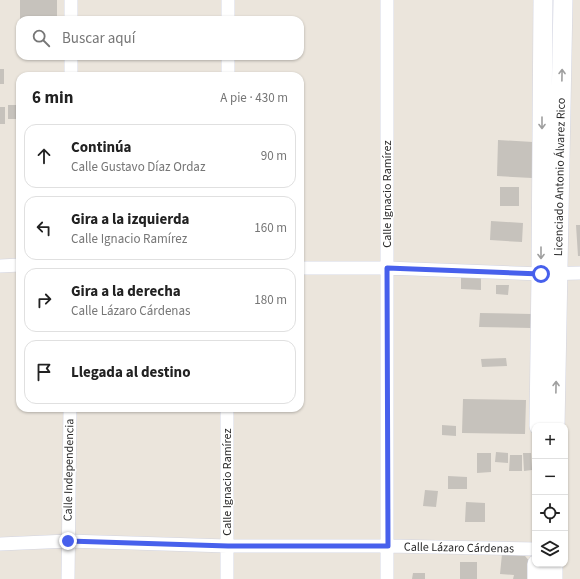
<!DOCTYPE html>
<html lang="es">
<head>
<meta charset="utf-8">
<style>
  body { margin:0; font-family:"Source Sans 3",sans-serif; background:#f6f6f6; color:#222 }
  .controls { position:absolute; right:12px; bottom:12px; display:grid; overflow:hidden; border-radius:8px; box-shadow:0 1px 3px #0004 }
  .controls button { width:36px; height:36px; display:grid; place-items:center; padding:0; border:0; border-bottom:1px solid #e0e0e0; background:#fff; color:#222; font:20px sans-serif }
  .stop { position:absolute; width:12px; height:12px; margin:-9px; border:3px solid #4760ec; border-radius:50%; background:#fff }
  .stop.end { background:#4760ec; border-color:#fff; box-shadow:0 1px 4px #0008 }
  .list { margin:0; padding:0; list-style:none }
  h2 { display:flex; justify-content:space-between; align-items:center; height:52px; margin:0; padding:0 16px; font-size:17px }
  h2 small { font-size:13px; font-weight:400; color:#767676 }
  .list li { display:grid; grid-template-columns:26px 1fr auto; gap:12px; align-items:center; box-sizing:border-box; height:64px; margin:0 8px 8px; padding:0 8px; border:1px solid #e0e0e0; border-radius:12px }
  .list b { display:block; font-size:15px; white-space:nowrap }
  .list p { margin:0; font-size:13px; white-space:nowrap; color:#767676 }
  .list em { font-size:13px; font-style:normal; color:#767676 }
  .icon { flex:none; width:22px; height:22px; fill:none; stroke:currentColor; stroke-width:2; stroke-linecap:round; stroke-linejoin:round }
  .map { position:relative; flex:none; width:580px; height:579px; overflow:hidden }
  .search { position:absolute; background:#fff; box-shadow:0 1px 3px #0004; left:16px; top:16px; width:288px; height:44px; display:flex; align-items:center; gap:10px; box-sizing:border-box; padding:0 14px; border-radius:12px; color:#767676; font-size:15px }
  .panel { position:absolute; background:#fff; box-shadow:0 1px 3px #0004; left:16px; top:72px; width:288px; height:340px; border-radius:12px }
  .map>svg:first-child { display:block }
</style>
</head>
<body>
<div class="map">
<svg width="580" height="579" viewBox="0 0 580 579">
  <rect width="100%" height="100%" fill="#ebe5dc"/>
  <path fill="#c6c2bc" d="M20,0H57V19L36,20V19H20Z
    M0,69H4V84H0Z
    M8,105H20V119H8Z
    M0,107H5V124H0Z
    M498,140L533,142L532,178L497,176Z
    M500,187H519V206H500Z
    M491,221L523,223L522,242L490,240Z
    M576,225H580V256H578Z
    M461,277L481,278V290L461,289Z
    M496,285H509L508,295L496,294Z
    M480,313L531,314V328L479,327Z
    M506,358L507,366L482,367L481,359Z
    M463,399L526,400L525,434L462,433Z
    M442,425L456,426V436L442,435Z
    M496,452L508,453V463L495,462Z
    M477,453H491V472L477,473Z
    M523,453H531L532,470L524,471Z
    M510,455H522V471H509Z
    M448,476L467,477V489H448Z
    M425,490L438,491L436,507L423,506Z
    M466,502L485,503V522H465Z
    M502,554L525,556L531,563L530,579H513L514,575L500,574Z
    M460,562H477V579H460Z
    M413,573H425V579H412Z"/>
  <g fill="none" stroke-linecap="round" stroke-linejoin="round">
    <g stroke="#d2d4e1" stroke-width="14">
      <path id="minor" d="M387,0V579
        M71,20V0
        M228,20V0
        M71,76V56
        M228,76V56
        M0,266L20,265
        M300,268H387L541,274L580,273
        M227,408V579
        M0,544L68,541L227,546H388L535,549
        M68,579L70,408"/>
    </g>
    <g stroke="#d2d4e1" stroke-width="20">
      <path id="secondary" d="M539,426L541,274L543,0
        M555,426L563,0
        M537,564V579
        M553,564V579"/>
    </g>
    <use href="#minor" stroke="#fff" stroke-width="13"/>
    <use href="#secondary" stroke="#fff" stroke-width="19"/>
  </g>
  <defs><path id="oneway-shaft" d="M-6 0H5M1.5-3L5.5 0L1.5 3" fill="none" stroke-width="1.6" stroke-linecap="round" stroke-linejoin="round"/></defs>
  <g stroke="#9f9f9f">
    <use href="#oneway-shaft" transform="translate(562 75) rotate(-89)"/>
    <use href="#oneway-shaft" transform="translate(542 123) rotate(90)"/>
    <use href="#oneway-shaft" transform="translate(541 253) rotate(90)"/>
    <use href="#oneway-shaft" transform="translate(556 387) rotate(-89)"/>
  </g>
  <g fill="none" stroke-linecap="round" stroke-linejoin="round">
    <path stroke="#4760ec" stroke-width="5" d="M68,541L228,546H388L387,268L541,274"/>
  </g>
  <g text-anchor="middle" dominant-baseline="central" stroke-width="3" stroke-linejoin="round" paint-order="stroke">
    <g font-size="12" fill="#292929" stroke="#fff">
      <text transform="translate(560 177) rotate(-89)">Licenciado Antonio Álvarez Rico</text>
      <text transform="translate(387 194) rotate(-90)">Calle Ignacio Ramírez</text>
      <text transform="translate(69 470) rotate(-89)">Calle Independencia</text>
      <text transform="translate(227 482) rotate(-90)">Calle Ignacio Ramírez</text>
      <text transform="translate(459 548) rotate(1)">Calle Lázaro Cárdenas</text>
    </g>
  </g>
</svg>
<div class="controls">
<button>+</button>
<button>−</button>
<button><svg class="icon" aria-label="locate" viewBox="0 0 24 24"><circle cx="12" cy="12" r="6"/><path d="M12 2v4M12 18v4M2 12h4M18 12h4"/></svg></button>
<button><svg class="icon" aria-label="layers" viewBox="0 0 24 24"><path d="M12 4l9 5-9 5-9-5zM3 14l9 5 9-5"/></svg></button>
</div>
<div class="stop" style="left:541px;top:274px"></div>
<div class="stop end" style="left:68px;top:541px"></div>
<div class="search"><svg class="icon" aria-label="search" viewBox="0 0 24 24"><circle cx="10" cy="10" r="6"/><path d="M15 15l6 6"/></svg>Buscar aquí</div>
<section class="panel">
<h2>6 min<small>A pie · 430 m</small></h2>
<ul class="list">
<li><svg class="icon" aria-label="ahead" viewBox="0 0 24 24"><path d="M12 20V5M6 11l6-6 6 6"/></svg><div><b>Continúa</b><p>Calle Gustavo Díaz Ordaz</p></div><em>90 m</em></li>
<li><svg class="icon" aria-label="left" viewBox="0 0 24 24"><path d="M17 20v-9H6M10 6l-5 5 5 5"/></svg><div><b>Gira a la izquierda</b><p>Calle Ignacio Ramírez</p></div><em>160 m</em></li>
<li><svg class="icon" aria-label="right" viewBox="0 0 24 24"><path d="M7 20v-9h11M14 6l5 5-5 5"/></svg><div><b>Gira a la derecha</b><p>Calle Lázaro Cárdenas</p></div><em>180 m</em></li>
<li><svg class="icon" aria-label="arrive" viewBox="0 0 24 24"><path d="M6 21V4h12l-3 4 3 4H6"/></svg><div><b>Llegada al destino</b></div></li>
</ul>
</section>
</div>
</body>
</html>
